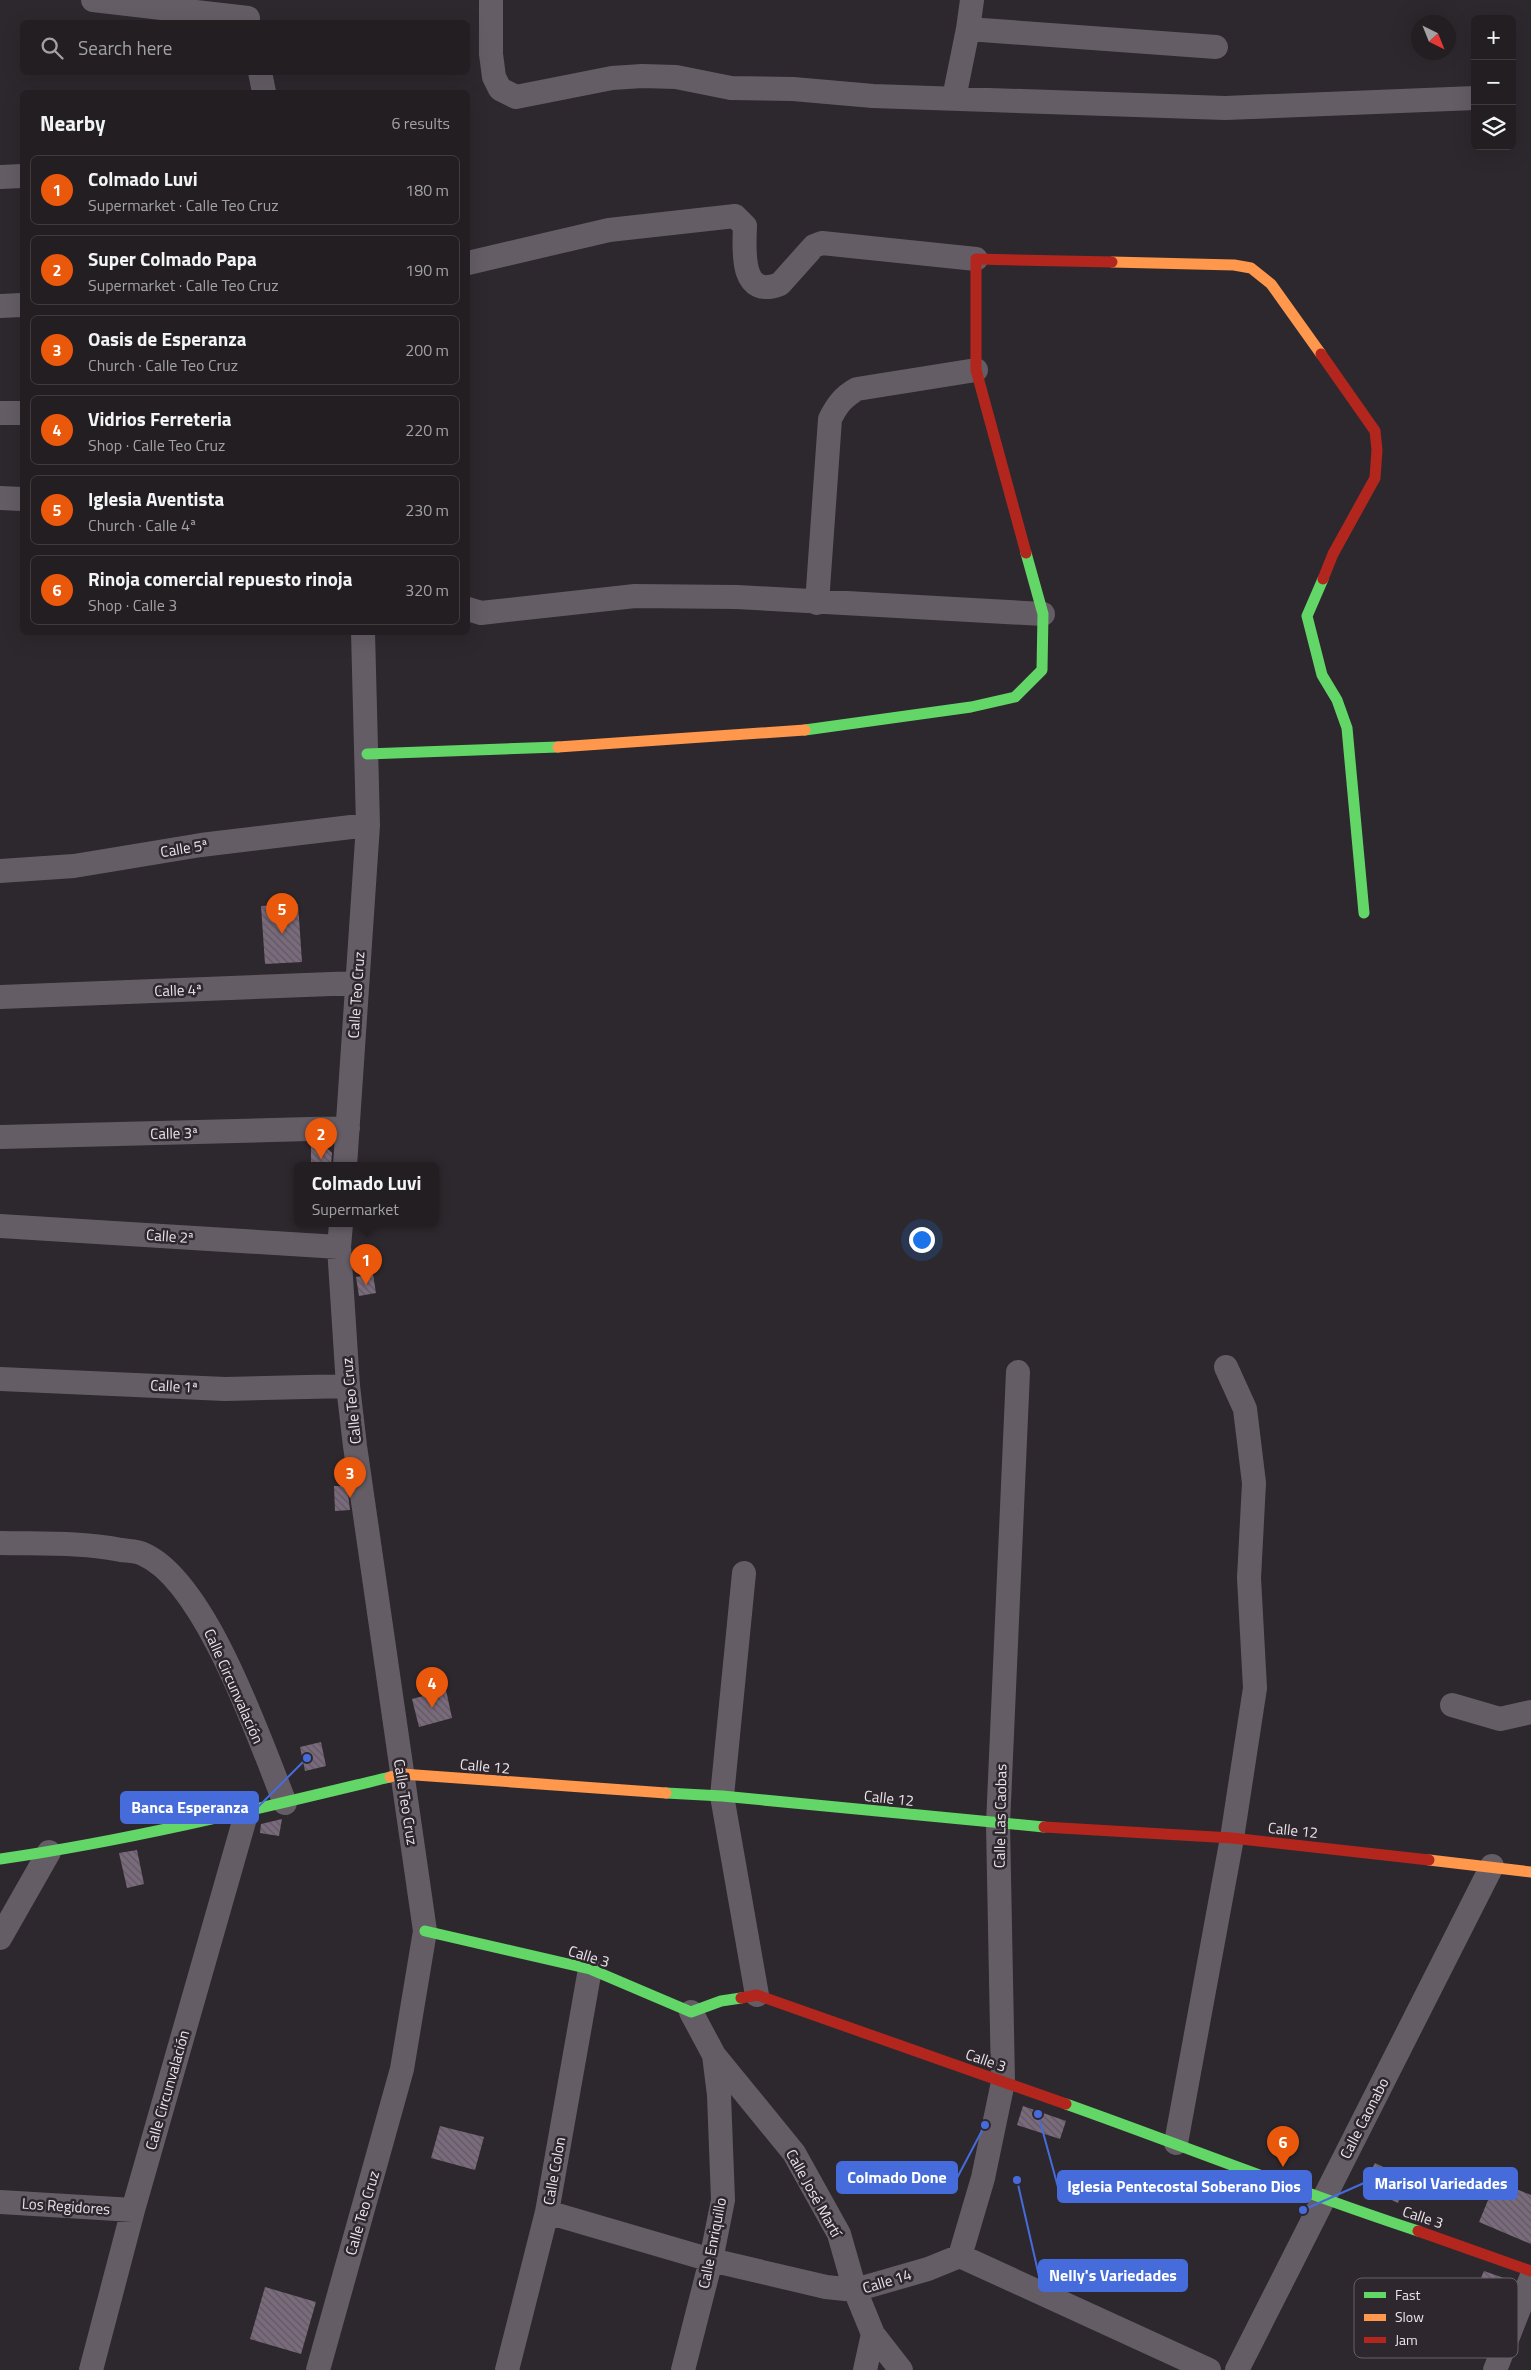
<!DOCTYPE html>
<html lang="en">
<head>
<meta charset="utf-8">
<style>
  body { margin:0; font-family:"Titillium Web",sans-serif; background:#2a272a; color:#f1f3f6 }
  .controls { position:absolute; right:15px; top:15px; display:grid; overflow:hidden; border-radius:8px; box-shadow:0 5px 20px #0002 }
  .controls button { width:45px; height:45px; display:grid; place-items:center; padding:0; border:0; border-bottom:1px solid #3f3c40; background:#221e22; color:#f1f3f6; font:25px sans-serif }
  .compass { position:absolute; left:1411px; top:15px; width:45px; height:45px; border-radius:50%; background:#221e22; box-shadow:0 5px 20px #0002; rotate:137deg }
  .you { position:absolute; left:921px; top:1239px; width:18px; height:18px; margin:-12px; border:4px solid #fff; border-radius:50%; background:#1a73e8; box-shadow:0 0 0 8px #1a73e833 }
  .badge { display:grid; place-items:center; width:32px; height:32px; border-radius:50%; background:#ea580c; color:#fff; font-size:16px; font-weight:700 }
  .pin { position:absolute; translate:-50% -41px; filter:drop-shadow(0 1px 2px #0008) }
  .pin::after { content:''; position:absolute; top:26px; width:18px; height:15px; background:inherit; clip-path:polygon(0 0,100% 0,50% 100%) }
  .popup { position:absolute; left:294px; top:1162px; width:145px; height:65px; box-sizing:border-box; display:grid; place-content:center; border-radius:8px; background:#221e22; filter:drop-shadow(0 1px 4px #0005); font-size:16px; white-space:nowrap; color:#a2a2a5 }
  .popup b { font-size:19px; color:#f1f3f6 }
  .popup::after { content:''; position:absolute; left:50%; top:100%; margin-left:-10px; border:10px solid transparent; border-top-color:#221e22 }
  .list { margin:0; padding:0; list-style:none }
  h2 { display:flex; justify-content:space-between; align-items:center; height:65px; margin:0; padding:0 20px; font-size:21px }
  h2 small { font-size:16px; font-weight:400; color:#a2a2a5 }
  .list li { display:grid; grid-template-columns:32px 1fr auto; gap:15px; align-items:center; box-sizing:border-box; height:70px; margin:0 10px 10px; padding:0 10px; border:1px solid #3f3c40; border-radius:8px }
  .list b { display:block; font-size:19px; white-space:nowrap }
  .list p { margin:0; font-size:16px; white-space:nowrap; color:#a2a2a5 }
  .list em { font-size:16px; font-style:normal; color:#a2a2a5 }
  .icon { flex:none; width:28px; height:28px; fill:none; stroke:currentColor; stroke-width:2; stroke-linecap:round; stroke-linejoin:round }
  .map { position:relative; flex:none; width:1531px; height:2370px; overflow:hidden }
  .search { position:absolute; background:#221e22; box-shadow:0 5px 20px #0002; left:20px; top:20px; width:450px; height:55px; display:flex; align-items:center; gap:12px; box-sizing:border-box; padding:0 18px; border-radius:8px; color:#a2a2a5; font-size:19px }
  .panel { position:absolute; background:#221e22; box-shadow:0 5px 20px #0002; left:20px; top:90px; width:450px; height:545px; border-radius:8px }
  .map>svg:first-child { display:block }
</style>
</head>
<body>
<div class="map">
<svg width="1531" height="2370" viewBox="0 0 1531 2370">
  <defs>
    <pattern id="building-back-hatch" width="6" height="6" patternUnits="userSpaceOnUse" patternTransform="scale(1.25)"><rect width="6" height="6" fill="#7a6b7c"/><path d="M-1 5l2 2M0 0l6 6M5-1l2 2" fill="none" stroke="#605861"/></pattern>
  </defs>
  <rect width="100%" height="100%" fill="#2d282d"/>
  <path fill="url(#building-back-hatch)" d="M298,904L302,962L265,964L261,906Z
    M321,1142L332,1153L331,1165H311V1143Z
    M373,1274L376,1293L359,1296L356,1277Z
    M334,1486H347L350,1510L335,1511Z
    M446,1690L452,1718L419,1727L412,1699Z
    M321,1742L326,1766L305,1771L300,1747Z
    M282,1819L279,1836L260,1833L261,1824Z
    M137,1850L144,1884L127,1888L119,1853Z
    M1023,2106L1066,2121L1060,2139L1017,2125Z
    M440,2126L484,2137L475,2170L431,2158Z
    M1375,2163L1408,2179L1398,2203L1363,2186Z
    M1496,2181L1531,2195V2244L1479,2222Z
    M1484,2271L1515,2282L1504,2309L1473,2295Z
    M265,2287L316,2302L301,2354L250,2339Z"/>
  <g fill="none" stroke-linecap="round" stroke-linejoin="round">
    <path stroke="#655d66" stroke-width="24" d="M93,0L248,18
      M491,0V54L494,77L500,89L516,97L612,78L642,76L676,77L731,88L793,89L873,96L1225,108L1475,98
      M968,29L1216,47
      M260,72L264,92
      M954,98L968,29L972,0
      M0,177L22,176
      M468,263L609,230L735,216L745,226C744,250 740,300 780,284L814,246L822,243L976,259
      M0,306L22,305
      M0,413H22
      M0,498L22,499
      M817,603L830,419C837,405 843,397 857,389L976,370
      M468,609L481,613L635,596L737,597L1043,614
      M0,871L74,866L201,845L368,825
      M0,997L357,983
      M0,1137L348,1128
      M345,1166L368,825L363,632
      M0,1226L339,1247
      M0,1379L225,1389L348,1386
      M0,1543C40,1544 82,1542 121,1550C128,1551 137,1551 143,1554C206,1581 260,1741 285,1803
      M744,1573L722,1796L757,1995
      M1452,1705L1500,1719L1531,1712
      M0,1938L49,1852
      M691,2012L714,2055L794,2153L839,2234L855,2290L873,2334L865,2370
      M1176,2143L1232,1838L1255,1688L1249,1578L1254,1483L1245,1409L1226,1367
      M0,2202L133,2210
      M547,2212L711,2260L826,2287L855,2290L928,2269L960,2256L1209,2370
      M960,2256L983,2178L1003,2082L998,1824L1018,1372
      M873,2334L901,2370
      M91,2370L133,2210L247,1811
      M318,2370L402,2069L425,1931L355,1446L348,1386L339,1247L341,1224
      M507,2370L547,2212L590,1969
      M683,2370L711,2260L723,2200L719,2095L714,2055
      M1237,2370L1492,1866
      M1495,2370L1531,2278"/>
    <path stroke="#63d668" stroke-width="11" d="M1323,579L1307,616L1322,675L1337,700L1347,728L1364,913
      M805,730L971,707L1015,697L1042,670L1043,614L1026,553
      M367,754L558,747
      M666,1793L722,1796L1044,1827
      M0,1859C131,1840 261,1808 390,1777
      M425,1931L590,1969L691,2012L721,2001L741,1998
      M1066,2104C1184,2146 1299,2192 1418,2231"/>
    <path stroke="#ff974d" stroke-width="11" d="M1112,262L1234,265L1251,268L1271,284L1321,354
      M558,747L805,730
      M390,1777L402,1774L666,1793
      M1429,1860L1531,1872"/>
    <path stroke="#b3261e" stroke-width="11" d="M1321,354L1375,431L1377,450L1375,478L1333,554L1323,579
      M1026,553L976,370V259L1112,262
      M1044,1827L1232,1838L1429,1860
      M741,1998L757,1995L1066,2104
      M1418,2231L1531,2271"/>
  </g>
  <g text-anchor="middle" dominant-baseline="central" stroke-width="5" stroke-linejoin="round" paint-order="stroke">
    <g font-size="15" fill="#eae5ea" stroke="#2e272e">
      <text transform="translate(184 848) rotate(-9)">Calle 5ª</text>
      <text transform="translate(178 990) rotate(-2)">Calle 4ª</text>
      <text transform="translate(356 995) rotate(-86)">Calle Teo Cruz</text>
      <text transform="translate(174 1133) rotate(-1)">Calle 3ª</text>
      <text transform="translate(170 1236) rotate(4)">Calle 2ª</text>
      <text transform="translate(174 1386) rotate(3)">Calle 1ª</text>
      <text transform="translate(351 1401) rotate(-96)">Calle Teo Cruz</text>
      <text transform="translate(234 1686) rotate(66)">Calle Circunvalación</text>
      <text transform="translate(485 1766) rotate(5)">Calle 12</text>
      <text transform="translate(889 1798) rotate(6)">Calle 12</text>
      <text transform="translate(406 1802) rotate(81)">Calle Teo Cruz</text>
      <text transform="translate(1000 1816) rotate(-89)">Calle Las Caobas</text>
      <text transform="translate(1293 1830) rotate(6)">Calle 12</text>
      <text transform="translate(589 1956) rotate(17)">Calle 3</text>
      <text transform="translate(986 2060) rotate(19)">Calle 3</text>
      <text transform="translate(167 2090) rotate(-74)">Calle Circunvalación</text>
      <text transform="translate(1364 2118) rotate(-63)">Calle Caonabo</text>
      <text transform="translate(554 2171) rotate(-80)">Calle Colon</text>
      <text transform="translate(814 2193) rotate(61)">Calle José Martí</text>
      <text transform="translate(66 2206) rotate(4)">Los Regidores</text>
      <text transform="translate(362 2213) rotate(-74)">Calle Teo Cruz</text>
      <text transform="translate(1423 2217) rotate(18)">Calle 3</text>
      <text transform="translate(712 2243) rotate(-79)">Calle Enriquillo</text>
      <text transform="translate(887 2281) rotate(-17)">Calle 14</text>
    </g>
  </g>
  <rect x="1354" y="2278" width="164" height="80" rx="8" fill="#2e272e" stroke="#666066" stroke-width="1"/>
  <rect x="1364" y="2292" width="22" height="6" fill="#63d668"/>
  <rect x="1364" y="2314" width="22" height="7" fill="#ff974d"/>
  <rect x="1364" y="2337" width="22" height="6" fill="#b3261e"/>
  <g font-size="14" fill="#eae5ea">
    <text x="1395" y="2300">Fast</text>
    <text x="1395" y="2322">Slow</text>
    <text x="1395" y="2345">Jam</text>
  </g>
  <path fill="none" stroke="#466cdc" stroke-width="2" d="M307 1758L258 1807M985 2125L957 2178M1303 2210L1364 2183M1038 2114L1058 2187M1017 2180L1039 2276"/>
  <g fill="#466cdc" stroke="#2e272e" stroke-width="2">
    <circle cx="307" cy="1758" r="5"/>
    <circle cx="985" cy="2125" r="5"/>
    <circle cx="1303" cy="2210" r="5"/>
    <circle cx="1038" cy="2114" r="5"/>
    <circle cx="1017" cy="2180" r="5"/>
  </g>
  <g fill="#466cdc" stroke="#466cdc" stroke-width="2">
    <rect x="121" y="1792" width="137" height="31" rx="5"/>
    <rect x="837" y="2162" width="120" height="31" rx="5"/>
    <rect x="1364" y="2168" width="153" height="31" rx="5"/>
    <rect x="1058" y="2171" width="253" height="31" rx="5"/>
    <rect x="1039" y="2260" width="148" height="31" rx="5"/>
  </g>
  <g font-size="16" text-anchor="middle" font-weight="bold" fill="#fff">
    <text x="190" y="1813">Banca Esperanza</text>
    <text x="897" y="2183">Colmado Done</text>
    <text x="1441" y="2189">Marisol Variedades</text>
    <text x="1184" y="2192">Iglesia Pentecostal Soberano Dios</text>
    <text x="1113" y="2281">Nelly's Variedades</text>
  </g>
</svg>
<div class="controls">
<button>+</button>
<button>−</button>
<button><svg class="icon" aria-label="layers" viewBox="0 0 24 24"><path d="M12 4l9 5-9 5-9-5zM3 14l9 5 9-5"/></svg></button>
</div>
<svg class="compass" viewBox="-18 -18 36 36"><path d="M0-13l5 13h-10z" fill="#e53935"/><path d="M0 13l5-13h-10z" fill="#a2a2a5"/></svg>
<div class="you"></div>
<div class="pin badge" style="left:366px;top:1285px">1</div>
<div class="popup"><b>Colmado Luvi</b>Supermarket</div>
<div class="pin badge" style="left:321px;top:1159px">2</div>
<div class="pin badge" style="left:350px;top:1498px">3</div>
<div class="pin badge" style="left:432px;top:1708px">4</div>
<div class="pin badge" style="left:282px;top:934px">5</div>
<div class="pin badge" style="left:1283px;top:2167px">6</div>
<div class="search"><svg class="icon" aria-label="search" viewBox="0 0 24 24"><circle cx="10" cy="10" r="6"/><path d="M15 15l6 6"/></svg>Search here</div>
<section class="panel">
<h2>Nearby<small>6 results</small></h2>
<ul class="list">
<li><span class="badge">1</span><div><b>Colmado Luvi</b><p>Supermarket · Calle Teo Cruz</p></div><em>180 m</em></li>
<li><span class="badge">2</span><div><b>Super Colmado Papa</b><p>Supermarket · Calle Teo Cruz</p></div><em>190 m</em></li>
<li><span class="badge">3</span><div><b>Oasis de Esperanza</b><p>Church · Calle Teo Cruz</p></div><em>200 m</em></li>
<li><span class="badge">4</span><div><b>Vidrios Ferreteria</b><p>Shop · Calle Teo Cruz</p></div><em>220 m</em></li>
<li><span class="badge">5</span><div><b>Iglesia Aventista</b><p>Church · Calle 4ª</p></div><em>230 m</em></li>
<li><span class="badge">6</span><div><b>Rinoja comercial repuesto rinoja</b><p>Shop · Calle 3</p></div><em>320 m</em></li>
</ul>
</section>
</div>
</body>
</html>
